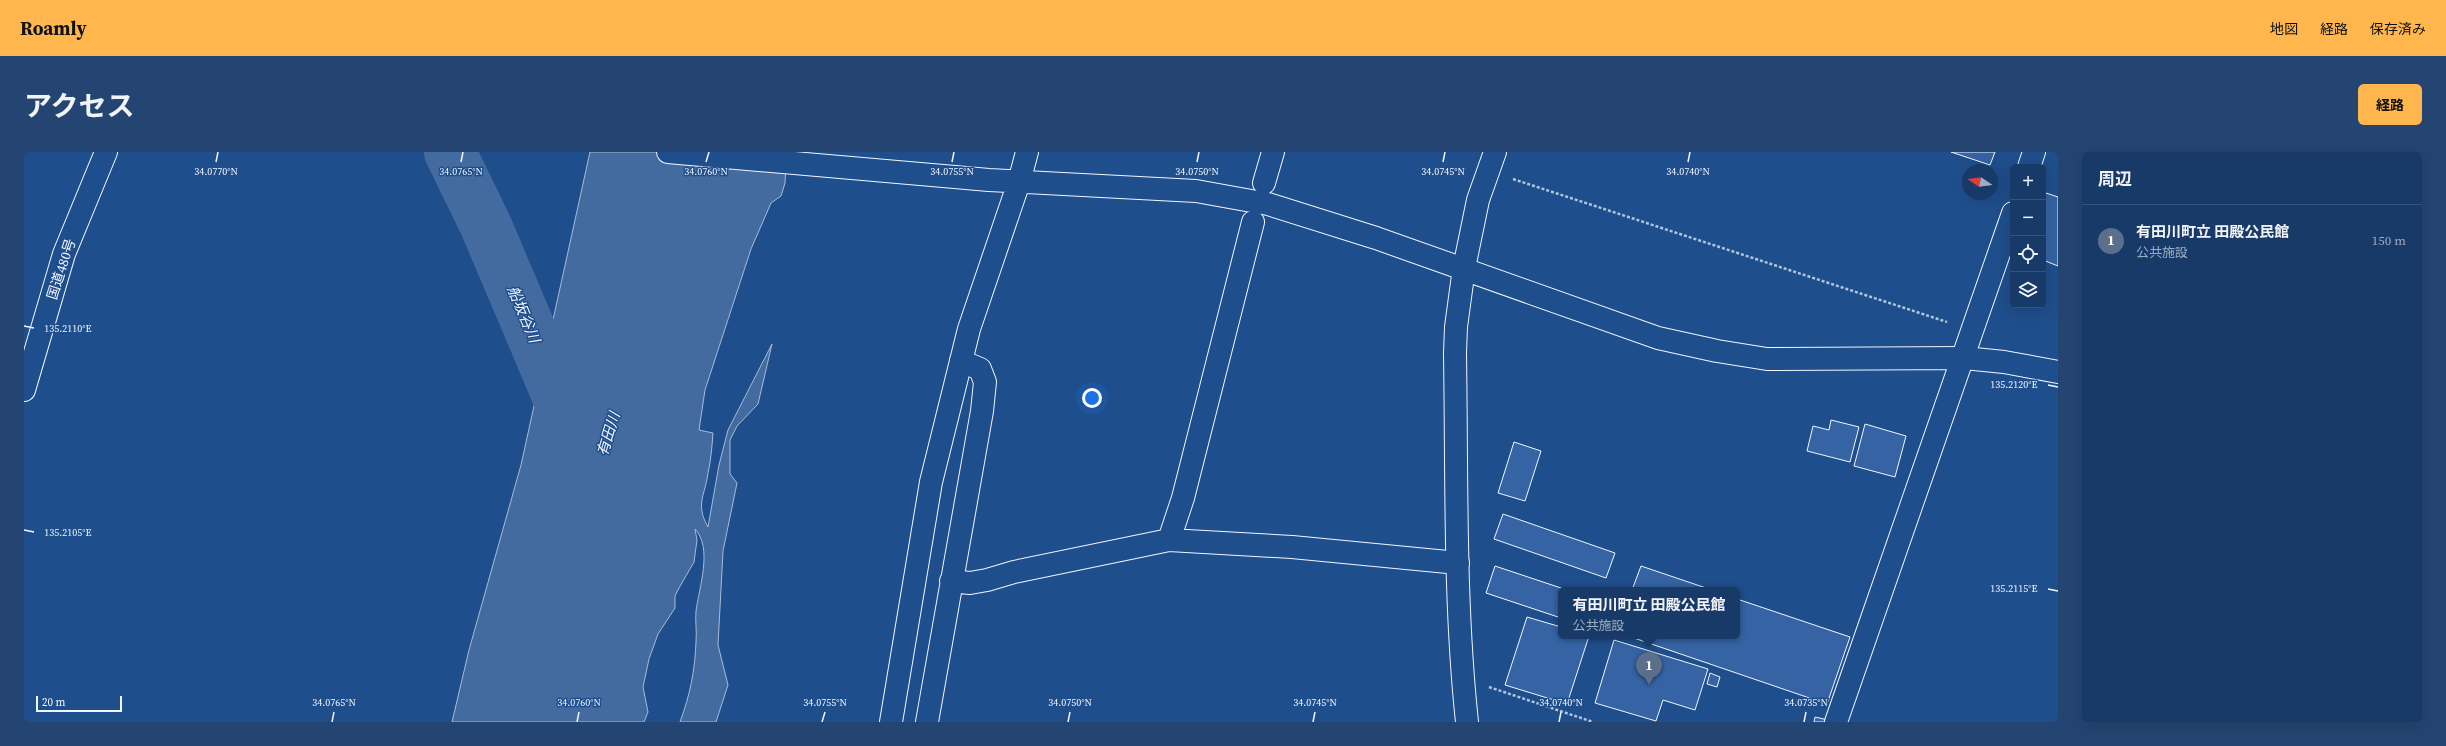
<!DOCTYPE html>
<html lang="ja">
<head>
<meta charset="utf-8">
<style>
  body { margin:0; font-family:"Source Serif 4","Noto Sans JP",serif; background:#244571; color:#f1f3f6 }
  .controls { position:absolute; right:12px; top:12px; display:grid; overflow:hidden; border-radius:6px; box-shadow:0 4px 16px #0002 }
  .controls button { width:36px; height:36px; display:grid; place-items:center; padding:0; border:0; border-bottom:1px solid #36547d; background:#173a69; color:#f1f3f6; font:20px sans-serif }
  .compass { position:absolute; left:1938px; top:12px; width:36px; height:36px; border-radius:50%; background:#173a69; box-shadow:0 4px 16px #0002; rotate:283deg }
  .scale { position:absolute; left:12px; bottom:10px; width:86px; box-sizing:border-box; padding-left:4px; border:2px solid #f2f6ff; border-top:0; font-size:11px; line-height:14px; white-space:nowrap; color:#f2f6ff; -webkit-text-stroke:3px #1f4e8c; paint-order:stroke }
  .you { position:absolute; left:1068px; top:246px; width:14px; height:14px; margin:-10px; border:3px solid #fff; border-radius:50%; background:#1a73e8; box-shadow:0 0 0 6px #1a73e833 }
  .badge { display:grid; place-items:center; width:26px; height:26px; border-radius:50%; background:#ffb74d; color:#fff; font-size:13px; font-weight:700 }
  .pin { position:absolute; translate:-50% -33px; filter:drop-shadow(0 1px 2px #0008) }
  .pin::after { content:''; position:absolute; top:21px; width:14px; height:12px; background:inherit; clip-path:polygon(0 0,100% 0,50% 100%) }
  .popup { position:absolute; left:1534px; top:435px; width:182px; height:52px; box-sizing:border-box; display:grid; place-content:center; border-radius:6px; background:#173a69; filter:drop-shadow(0 1px 3px #0005); font-size:13px; white-space:nowrap; color:#9eadc0 }
  .popup b { font-size:15px; color:#f1f3f6 }
  .popup::after { content:''; position:absolute; left:50%; top:100%; margin-left:-8px; border:8px solid transparent; border-top-color:#173a69 }
  .list { margin:0; padding:0; list-style:none }
  h2 { display:flex; justify-content:space-between; align-items:center; height:52px; margin:0; padding:0 16px; font-size:17px }
  h2 small { font-size:13px; font-weight:400; color:#9eadc0 }
  .list li { display:grid; grid-template-columns:26px 1fr auto; gap:12px; align-items:center; box-sizing:border-box; height:72px; padding:0 16px; border-top:1px solid #36547d }
  .list b { display:block; font-size:15px; white-space:nowrap }
  .list p { margin:0; font-size:13px; white-space:nowrap; color:#9eadc0 }
  .list em { font-size:13px; font-style:normal; color:#9eadc0 }
  .icon { flex:none; width:22px; height:22px; fill:none; stroke:currentColor; stroke-width:2; stroke-linecap:round; stroke-linejoin:round }
  .map { position:relative; flex:none; width:2034px; height:570px; overflow:hidden; border-radius:6px }
  header { display:flex; align-items:center; gap:24px; box-sizing:border-box; height:56px; padding:0 20px; background:#ffb74d; color:#111 }
  header strong { font-size:19px }
  nav { display:flex; gap:22px; margin-inline-start:auto; font-size:14px }
  .intro { display:flex; align-items:center; justify-content:space-between; box-sizing:border-box; height:96px; padding:0 24px }
  h1 { margin:0; font-size:28px }
  .button { padding:10px 18px; border-radius:6px; background:#ffb74d; color:#111; font-size:14px; font-weight:700 }
  main { display:flex; gap:24px; padding:0 24px }
  aside { flex:1; background:#173a69; border-radius:6px; box-shadow:0 4px 16px #0002 }
  .map>svg:first-child { display:block }
</style>
</head>
<body>
<header>
<strong>Roamly</strong>
<nav><a>地図</a><a>経路</a><a>保存済み</a></nav>
</header>
<div class="intro"><h1>アクセス</h1><a class="button">経路</a></div>
<main>
<div class="map">
<svg width="2034" height="570" viewBox="0 0 2034 570">
  <rect width="100%" height="100%" fill="#1f4e8c"/>
  <path fill="#446ba0" stroke="#a8bbd7" d="M566,0H658L762,9L761,31L757,44L747,51L727,97L681,238L675,278L689,281C688,294 687,308 684,321C681,344 671,352 684,375L695,313L704,278L748,192L734,252L713,274L706,288V322L713,331L699,399L694,493L704,533L692,570H656C666,543 671,518 672,490C673,479 671,469 672,459C675,436 689,396 671,377L673,388L670,410L655,436L651,444V456L634,482L625,507L619,535L624,560L620,570H428L445,498L497,313Z"/>
  <g fill="none" stroke-linecap="round" stroke-linejoin="round">
    <path stroke="#446ba0" stroke-width="52" d="M426,0L462,74L548,277"/>
  </g>
  <path fill="#3563a3" stroke="#f2f6ff" d="M1927,0H1971L1966,13Z
    M2019,40L2034,45V114L2019,108Z
    M1807,268L1835,275L1826,310L1783,299L1789,274L1805,278Z
    M1841,272L1882,284L1871,325L1830,314Z
    M1490,290L1517,299L1501,349L1474,341Z
    M1479,362L1591,401L1582,426L1470,387Z
    M1471,414L1543,438H1537V466L1462,441Z
    M1617,414L1688,438H1608Z
    M1713,447L1826,485L1803,552L1604,484H1713Z
    M1503,465L1537,475V484H1565L1543,552L1481,533Z
    M1590,488L1684,517L1671,558L1639,548L1632,569L1571,551Z
    M1686,521L1696,525L1693,535L1683,532Z
    M1791,565L1804,568V570H1790Z"/>
  <g fill="none" stroke-linecap="round" stroke-linejoin="round">
    <g stroke="#f2f6ff" stroke-width="24">
      <path id="street" d="M2005,15L2010,0
        M1240,31L1249,0
        M1440,116L1454,48L1471,0
        M1145,388L1159,346L1229,70
        M927,429L946,431L963,428L990,420L1145,388L1268,395L1434,411
        M903,570L958,259L961,230L956,217L937,209
        M1812,570L1989,61"/>
    </g>
    <g stroke="#f2f6ff" stroke-width="24">
      <path id="secondary" d="M644,0L965,28L1172,39L1244,52L1352,86L1634,186L1693,199L1743,207L1940,206L1980,210L2034,220
        M1440,116L1432,175L1431,201C1433,324 1430,448 1443,570
        M867,570L907,330L945,177L995,30L1003,0"/>
    </g>
    <g stroke="#f2f6ff" stroke-width="24">
      <path id="highway" d="M0,238L40,102L82,0"/>
    </g>
    <path stroke="#b3c4dc" stroke-width="2.5" stroke-dasharray="3 2" stroke-linecap="butt" d="M1489,27L1923,170
      M1465,535L1569,570"/>
    <use href="#street" stroke="#1f4e8c" stroke-width="22"/>
    <use href="#secondary" stroke="#1f4e8c" stroke-width="22"/>
    <use href="#highway" stroke="#1f4e8c" stroke-width="22"/>
  </g>
  <path fill="none" stroke="#f2f6ff" stroke-width="1.5" d="M192,10L194,0M437,10L439,0M682,10L685,0M928,10L930,0M1173,10L1175,0M1419,10L1421,0M1664,10L1666,0M0,174L10,176M2024,233L2034,235M0,378L10,380M2024,437L2034,439M308,570L310,560M553,570L555,560M798,570L801,560M1044,570L1046,560M1289,570L1291,560M1535,570L1537,560M1780,570L1782,560"/>
  <g text-anchor="middle" dominant-baseline="central" stroke-width="3" stroke-linejoin="round" paint-order="stroke">
    <g font-size="14" fill="#f2f6ff" stroke="#1f4e8c">
      <text transform="translate(37 117) rotate(-72)">国道480号</text>
    </g>
    <g font-size="15" font-style="italic" fill="#f2f6ff" stroke="#1f4e8c">
      <text transform="translate(500 162) rotate(67)">船坂谷川</text>
      <text transform="translate(584 282) rotate(-73)">有田川</text>
    </g>
  </g>
  <g font-size="10" text-anchor="middle" fill="#f2f6ff" stroke="#1f4e8c" stroke-width="3" stroke-linejoin="round" paint-order="stroke">
    <text x="192" y="23">34.0770°N</text>
    <text x="437" y="23">34.0765°N</text>
    <text x="682" y="23">34.0760°N</text>
    <text x="928" y="23">34.0755°N</text>
    <text x="1173" y="23">34.0750°N</text>
    <text x="1419" y="23">34.0745°N</text>
    <text x="1664" y="23">34.0740°N</text>
    <text x="44" y="180">135.2110°E</text>
    <text x="1990" y="236">135.2120°E</text>
    <text x="44" y="384">135.2105°E</text>
    <text x="1990" y="440">135.2115°E</text>
    <text x="310" y="554">34.0765°N</text>
    <text x="555" y="554">34.0760°N</text>
    <text x="801" y="554">34.0755°N</text>
    <text x="1046" y="554">34.0750°N</text>
    <text x="1291" y="554">34.0745°N</text>
    <text x="1537" y="554">34.0740°N</text>
    <text x="1782" y="554">34.0735°N</text>
  </g>
</svg>
<div class="controls">
<button>+</button>
<button>−</button>
<button><svg class="icon" aria-label="locate" viewBox="0 0 24 24"><circle cx="12" cy="12" r="6"/><path d="M12 2v4M12 18v4M2 12h4M18 12h4"/></svg></button>
<button><svg class="icon" aria-label="layers" viewBox="0 0 24 24"><path d="M12 4l9 5-9 5-9-5zM3 14l9 5 9-5"/></svg></button>
</div>
<svg class="compass" viewBox="-18 -18 36 36"><path d="M0-13l5 13h-10z" fill="#e53935"/><path d="M0 13l5-13h-10z" fill="#9eadc0"/></svg>
<div class="scale">20 m</div>
<div class="you"></div>
<div class="pin badge" style="left:1625px;top:533px;background:#5c6f8a">1</div>
<div class="popup"><b>有田川町立 田殿公民館</b>公共施設</div>
</div>
<aside>
<h2>周辺<small></small></h2>
<ul class="list">
<li><span class="badge" style="background:#5c6f8a">1</span><div><b>有田川町立 田殿公民館</b><p>公共施設</p></div><em>150 m</em></li>
</ul>
</aside>
</main>
</body>
</html>
